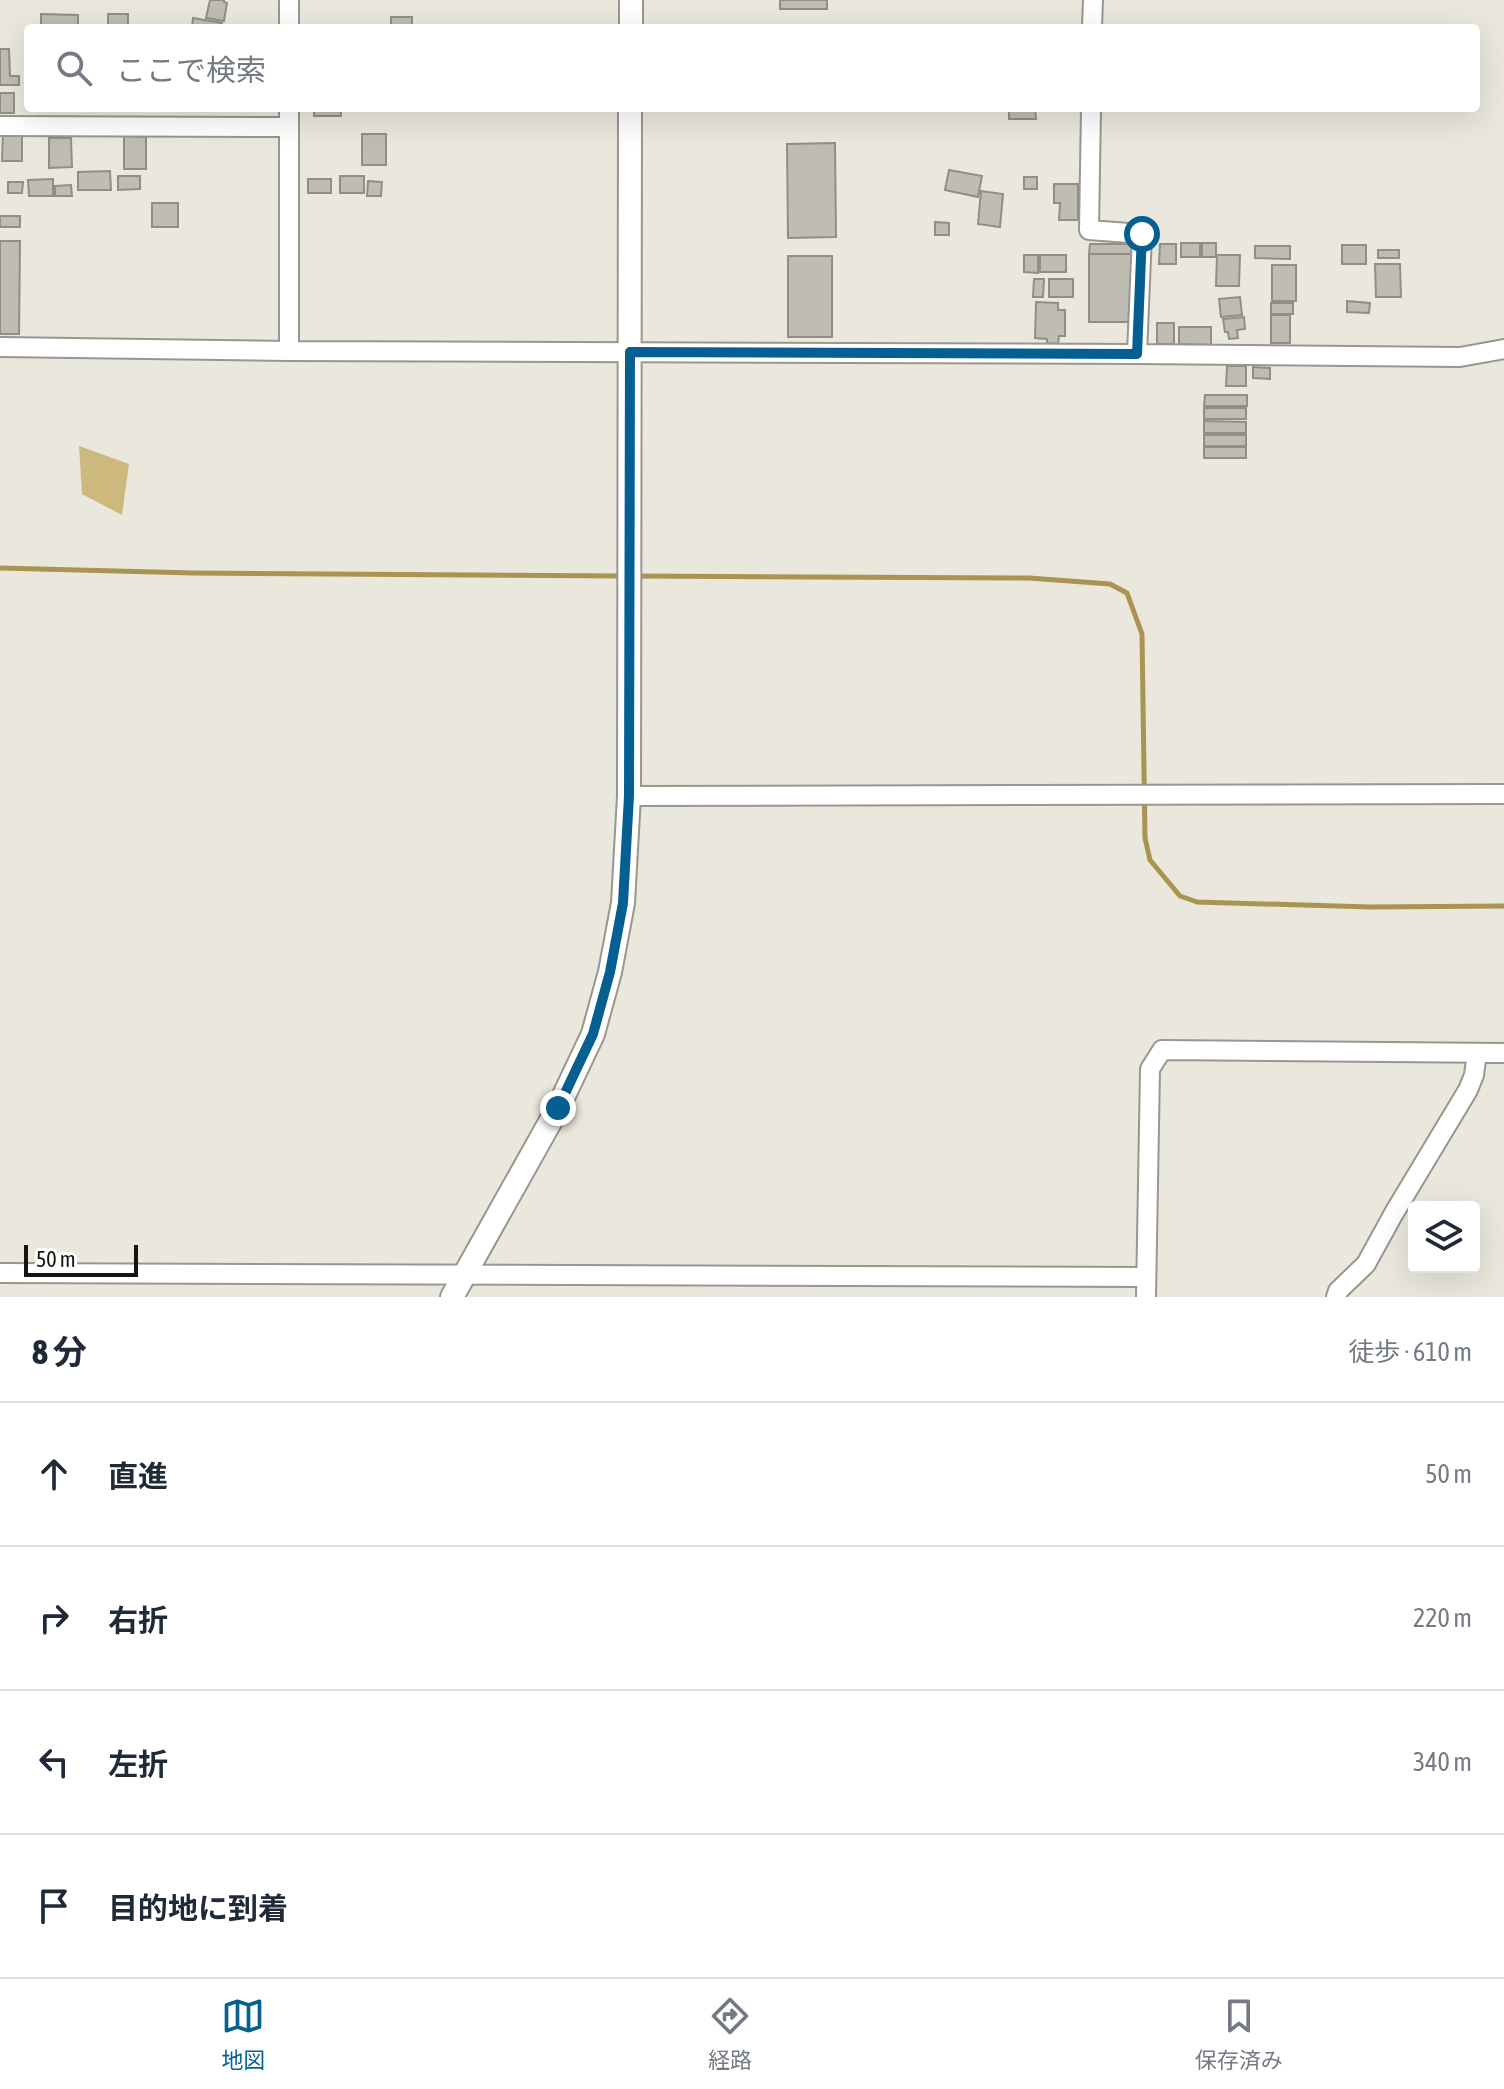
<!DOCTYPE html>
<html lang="ja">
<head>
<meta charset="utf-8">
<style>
  body { margin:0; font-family:"Asap Condensed","Noto Sans JP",sans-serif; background:#f6f6f7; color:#1f2937 }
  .controls { position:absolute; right:24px; bottom:24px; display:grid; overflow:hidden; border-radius:8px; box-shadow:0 8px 32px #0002 }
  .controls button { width:72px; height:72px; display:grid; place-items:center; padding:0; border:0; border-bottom:2px solid #e0e1e3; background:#fff; color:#1f2937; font:40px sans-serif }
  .scale { position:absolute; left:24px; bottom:20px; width:114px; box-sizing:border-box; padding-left:8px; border:4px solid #151411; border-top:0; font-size:22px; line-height:28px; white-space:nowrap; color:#151411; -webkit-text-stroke:6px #fff; paint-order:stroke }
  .stop { position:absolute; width:24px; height:24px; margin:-18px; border:6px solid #056091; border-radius:50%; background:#fff }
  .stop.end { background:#056091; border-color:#fff; box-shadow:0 2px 8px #0008 }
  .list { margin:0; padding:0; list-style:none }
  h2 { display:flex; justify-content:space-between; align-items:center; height:104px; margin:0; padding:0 32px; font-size:34px }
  h2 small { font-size:26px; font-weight:400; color:#747a83 }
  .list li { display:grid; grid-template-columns:52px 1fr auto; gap:24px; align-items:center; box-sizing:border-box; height:144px; padding:0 32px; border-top:2px solid #e0e1e3 }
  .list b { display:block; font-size:30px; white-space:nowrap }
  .list em { font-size:26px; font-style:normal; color:#747a83 }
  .icon { flex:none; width:44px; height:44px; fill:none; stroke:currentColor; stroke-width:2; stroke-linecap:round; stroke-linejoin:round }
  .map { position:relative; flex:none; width:1504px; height:1297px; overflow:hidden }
  .search { position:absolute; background:#fff; box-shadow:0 8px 32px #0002; left:24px; right:24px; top:24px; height:88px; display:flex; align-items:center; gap:20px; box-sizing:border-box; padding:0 28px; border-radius:8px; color:#747a83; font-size:30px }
  .sheet { height:680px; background:#fff }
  nav { display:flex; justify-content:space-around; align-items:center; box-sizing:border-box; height:112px; border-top:2px solid #e0e1e3; background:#fff; font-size:22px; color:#747a83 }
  nav a { display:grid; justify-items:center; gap:4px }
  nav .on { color:#056091 }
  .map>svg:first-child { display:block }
</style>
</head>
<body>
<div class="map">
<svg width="1504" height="1297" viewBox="0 0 1504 1297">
  <rect width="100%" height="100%" fill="#eae7dd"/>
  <path fill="#cdb97d" d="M79,446L129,464L122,515L82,494Z"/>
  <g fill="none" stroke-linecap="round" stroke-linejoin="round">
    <path stroke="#aa9451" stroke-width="5" d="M0,568L194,573L622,576
      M636,576L1029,578L1110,584L1127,593L1142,634L1145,838L1150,860L1180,896L1197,902L1370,907L1504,906"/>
  </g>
  <path fill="#bfbcb2" stroke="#928e85" stroke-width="2" d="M210,0H224V2L227,3L224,21L206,18Z
    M780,0H827V9H780Z
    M41,14L78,15V28H41Z
    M108,14H128V26H108Z
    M391,17H412V28H391Z
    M193,18L222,23L221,28H192Z
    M0,49H9L10,76H19V85H0Z
    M0,93H14V113H0Z
    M314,108H341V116H314Z
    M1009,108H1035L1036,119H1009Z
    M3,130H22V161H2Z
    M362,134H386V165H362Z
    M124,136L146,137V169H124Z
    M49,138H71L72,167L49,168Z
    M835,143L836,237L788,238L787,144Z
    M949,170L982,176L978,197L945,190Z
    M110,171L111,190H78V172Z
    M118,176H140V189L118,190Z
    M340,176H364V193H340Z
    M1024,177H1037V189H1024Z
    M53,179V196H29L28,180Z
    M308,179H331V193H308Z
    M368,181L382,182L381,196H367Z
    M8,182H23L22,193H8Z
    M1054,184H1078V220H1059L1060,203H1054Z
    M71,185L72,196H55V186Z
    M981,191L1003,194L1000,227L978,224Z
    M152,203H178V227H152Z
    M0,216H20V227H0Z
    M935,222L949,223V235H935Z
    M0,241H20L19,334H0Z
    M1181,243H1200V257H1181Z
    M1202,243H1216V257H1202Z
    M1090,244H1134L1133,254H1089Z
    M1160,244H1176V264H1159Z
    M1342,245H1366V264H1342Z
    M1255,246H1290V259L1255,258Z
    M1378,250H1399V258H1378Z
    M1089,254H1133V322H1089Z
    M1024,255H1038V273L1024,272Z
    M1040,255H1066V272H1040Z
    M1217,255H1240L1239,286H1216Z
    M788,256H832V337H788Z
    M1375,264H1400L1401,297H1376Z
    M1272,265H1296V301H1272Z
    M1034,279H1044L1043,297H1033Z
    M1049,279H1073V297H1049Z
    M1240,297L1242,315L1221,317L1219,299Z
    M1347,301L1370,303L1369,313L1347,312Z
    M1036,302L1058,303V310H1065V336H1059L1058,344L1047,343V339L1035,338Z
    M1271,303H1293V314H1271Z
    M1271,315H1290V343H1271Z
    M1244,317L1245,329L1237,330L1238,338L1229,339L1228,332H1225L1223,319Z
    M1157,323H1174V344H1157Z
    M1179,327H1211V345L1179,344Z
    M1227,366H1246V386H1226Z
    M1253,367L1270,368V379L1253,378Z
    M1205,395H1247V406H1204Z
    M1204,408H1246V419H1204Z
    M1204,421L1246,422V433H1204Z
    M1204,435H1246V446H1204Z
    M1204,447H1246V458H1204Z"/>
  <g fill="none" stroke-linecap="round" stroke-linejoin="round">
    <g stroke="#99968d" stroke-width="22">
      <path id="minor" d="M289,28V0
        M1092,28L1093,0
        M1091,108L1089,230L1142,234L1137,354
        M0,126L289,127
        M0,347L289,351L1137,354L1460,357L1504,349
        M289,351V108
        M629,796L1504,794
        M0,1273L1146,1277
        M1146,1297L1150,1069L1162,1050L1504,1053
        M1336,1297L1338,1291L1366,1264L1394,1213L1468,1090L1474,1075L1477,1053"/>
    </g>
    <g stroke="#99968d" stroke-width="26">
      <path id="tertiary" d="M631,28V0
        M452,1297L558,1108L593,1034L610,972L623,903L629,796L630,108"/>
    </g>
    <use href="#minor" stroke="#fff" stroke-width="18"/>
    <use href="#tertiary" stroke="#fff" stroke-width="22"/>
  </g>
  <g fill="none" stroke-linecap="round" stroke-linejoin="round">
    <path stroke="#056091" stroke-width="10" d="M558,1108L593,1034L610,972L623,903L629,796L630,352L1137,354L1142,234"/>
  </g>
</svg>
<div class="controls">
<button><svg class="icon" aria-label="layers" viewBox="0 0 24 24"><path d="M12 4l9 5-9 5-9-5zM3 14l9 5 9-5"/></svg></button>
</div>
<div class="scale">50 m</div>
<div class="stop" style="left:1142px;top:234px"></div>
<div class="stop end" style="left:558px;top:1108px"></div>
<div class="search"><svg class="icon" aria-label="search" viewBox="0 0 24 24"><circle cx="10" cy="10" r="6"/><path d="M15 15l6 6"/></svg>ここで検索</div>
</div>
<section class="sheet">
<h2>8 分<small>徒歩 · 610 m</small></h2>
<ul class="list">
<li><svg class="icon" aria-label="ahead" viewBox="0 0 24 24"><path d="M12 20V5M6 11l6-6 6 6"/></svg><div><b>直進</b></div><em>50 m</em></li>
<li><svg class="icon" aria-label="right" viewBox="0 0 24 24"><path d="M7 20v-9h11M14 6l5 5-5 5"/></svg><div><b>右折</b></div><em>220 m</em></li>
<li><svg class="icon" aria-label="left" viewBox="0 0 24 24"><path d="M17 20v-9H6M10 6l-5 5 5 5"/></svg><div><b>左折</b></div><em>340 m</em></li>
<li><svg class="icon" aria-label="arrive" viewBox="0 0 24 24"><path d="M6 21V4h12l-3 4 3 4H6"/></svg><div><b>目的地に到着</b></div></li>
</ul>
</section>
<nav>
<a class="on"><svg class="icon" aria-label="map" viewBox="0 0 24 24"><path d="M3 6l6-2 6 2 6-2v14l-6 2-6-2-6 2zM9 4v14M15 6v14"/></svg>地図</a>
<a><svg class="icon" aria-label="directions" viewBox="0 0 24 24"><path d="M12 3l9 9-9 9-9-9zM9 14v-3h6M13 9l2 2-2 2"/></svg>経路</a>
<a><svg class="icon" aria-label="saved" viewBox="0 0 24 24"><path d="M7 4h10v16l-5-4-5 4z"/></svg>保存済み</a>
</nav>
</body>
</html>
